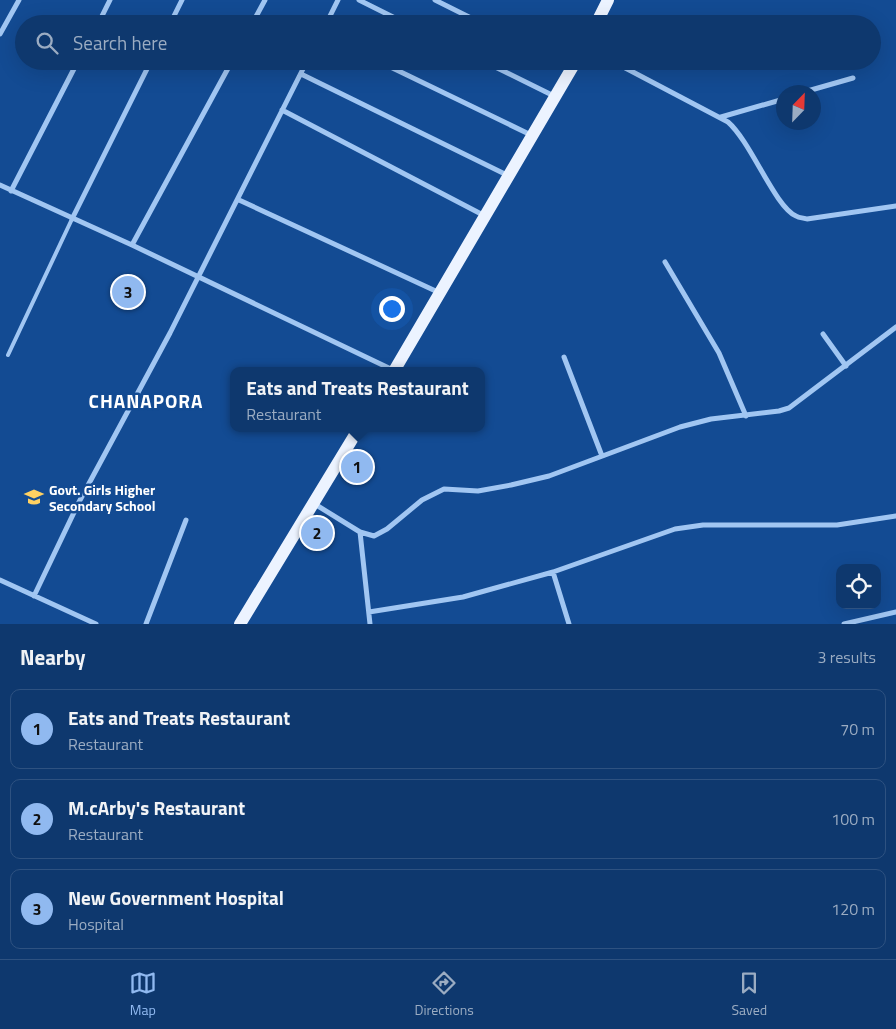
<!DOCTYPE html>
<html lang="en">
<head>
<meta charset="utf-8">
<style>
  body { margin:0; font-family:"Titillium Web",sans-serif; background:#1c4376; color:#f1f3f6 }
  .controls { position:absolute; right:15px; bottom:15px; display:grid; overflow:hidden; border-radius:10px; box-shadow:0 5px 20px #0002 }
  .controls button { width:45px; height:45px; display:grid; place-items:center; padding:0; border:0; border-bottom:1px solid #2e5281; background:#0e386e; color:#f1f3f6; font:25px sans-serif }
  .compass { position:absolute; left:776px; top:85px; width:45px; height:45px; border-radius:50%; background:#0e386e; box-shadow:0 5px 20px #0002; rotate:23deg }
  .you { position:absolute; left:391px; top:308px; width:18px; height:18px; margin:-12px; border:4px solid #fff; border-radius:50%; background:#1a73e8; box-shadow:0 0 0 8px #1a73e833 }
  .badge { display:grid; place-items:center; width:32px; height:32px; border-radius:50%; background:#90b9f0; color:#111; font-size:16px; font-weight:700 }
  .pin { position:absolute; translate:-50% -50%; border:2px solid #fff; box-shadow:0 1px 5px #0006 }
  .popup { position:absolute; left:230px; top:367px; width:255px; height:65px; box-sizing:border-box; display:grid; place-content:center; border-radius:10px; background:#0e386e; filter:drop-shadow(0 1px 4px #0005); font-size:16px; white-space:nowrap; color:#9bacc2 }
  .popup b { font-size:19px; color:#f1f3f6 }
  .popup::after { content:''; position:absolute; left:50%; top:100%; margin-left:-10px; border:10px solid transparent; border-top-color:#0e386e }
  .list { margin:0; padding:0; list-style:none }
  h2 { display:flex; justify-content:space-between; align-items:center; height:65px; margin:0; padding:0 20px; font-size:21px }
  h2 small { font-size:16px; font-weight:400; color:#9bacc2 }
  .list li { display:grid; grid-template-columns:32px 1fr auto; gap:15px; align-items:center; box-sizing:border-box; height:80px; margin:0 10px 10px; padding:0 10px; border:1px solid #2e5281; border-radius:10px }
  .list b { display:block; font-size:19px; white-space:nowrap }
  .list p { margin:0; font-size:16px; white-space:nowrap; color:#9bacc2 }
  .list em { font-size:16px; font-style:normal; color:#9bacc2 }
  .icon { flex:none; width:28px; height:28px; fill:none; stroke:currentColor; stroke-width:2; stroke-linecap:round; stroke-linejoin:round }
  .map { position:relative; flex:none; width:896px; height:624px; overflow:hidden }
  .search { position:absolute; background:#0e386e; box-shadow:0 5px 20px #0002; left:15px; right:15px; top:15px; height:55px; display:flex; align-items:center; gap:12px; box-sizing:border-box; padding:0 18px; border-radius:28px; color:#9bacc2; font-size:19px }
  .sheet { height:335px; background:#0e386e }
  nav { display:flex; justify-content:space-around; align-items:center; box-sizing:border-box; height:70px; border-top:1px solid #2e5281; background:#0e386e; font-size:14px; color:#9bacc2 }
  nav a { display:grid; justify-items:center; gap:2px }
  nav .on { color:#90b9f0 }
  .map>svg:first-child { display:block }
</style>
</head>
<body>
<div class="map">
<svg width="896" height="624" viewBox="0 0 896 624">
  <rect width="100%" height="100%" fill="#134b93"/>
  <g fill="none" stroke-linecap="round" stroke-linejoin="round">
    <path stroke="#a1c6f2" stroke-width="4" d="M8,355L72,219"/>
    <path stroke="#a1c6f2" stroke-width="5" d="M359,0L407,24
      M435,0L469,17
      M98,24L110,0
      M170,24L182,0
      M252,24L265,0
      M326,24L338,0
      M0,34L19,0
      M378,61L531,135
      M483,61L554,96
      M612,61L728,122C751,142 775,207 796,216C799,218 804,218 807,219L896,206
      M301,74L509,176
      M804,92L853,78
      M282,110L485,216
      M721,117L784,99
      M0,185L132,245L393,370
      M11,191L78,61
      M239,200L440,293
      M72,219L151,61
      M132,245L232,61
      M665,262L719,353L746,416
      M823,334L846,366
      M564,357L602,456
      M313,503L360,532L374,536L387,529L422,500L444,489L478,491L511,485L549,476L680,427L711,419L779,411L789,408L896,327
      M360,532L370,624
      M553,572L569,624
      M0,580L96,624
      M34,596L79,502L170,333L307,61
      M369,612L463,597L553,572L675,529L703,525H837L896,516
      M146,624L186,520
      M844,624L896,612"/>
    <path stroke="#ecf3ff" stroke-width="12" d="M596,24L608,0
      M394,371L576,61
      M240,624L359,428"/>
  </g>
  <defs>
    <g id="school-bare" transform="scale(1.5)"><path d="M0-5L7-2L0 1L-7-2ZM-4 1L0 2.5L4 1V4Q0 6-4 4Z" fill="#ffd162" stroke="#134b93" stroke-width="2.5" paint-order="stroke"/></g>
  </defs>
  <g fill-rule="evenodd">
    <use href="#school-bare" x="34" y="497"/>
  </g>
  <g text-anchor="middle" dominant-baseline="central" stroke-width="5" stroke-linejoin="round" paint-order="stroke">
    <g font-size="14" font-weight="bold" fill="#fff" stroke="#134b93" text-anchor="start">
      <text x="49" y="489">Govt. Girls Higher<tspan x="49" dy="16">Secondary School</tspan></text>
    </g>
    <g font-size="19" font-weight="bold" letter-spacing="1" fill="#fff" stroke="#134b93">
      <text x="146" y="400">CHANAPORA</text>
    </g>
  </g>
</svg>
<div class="controls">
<button><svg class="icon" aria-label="locate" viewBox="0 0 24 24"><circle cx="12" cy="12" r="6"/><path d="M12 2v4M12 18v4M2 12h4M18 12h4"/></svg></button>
</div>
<svg class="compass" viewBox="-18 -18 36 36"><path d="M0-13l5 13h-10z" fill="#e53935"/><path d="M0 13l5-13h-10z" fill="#9bacc2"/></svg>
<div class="you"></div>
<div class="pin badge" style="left:357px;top:467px">1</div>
<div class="popup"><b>Eats and Treats Restaurant</b>Restaurant</div>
<div class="pin badge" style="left:317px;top:533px">2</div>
<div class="pin badge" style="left:128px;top:292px">3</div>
<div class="search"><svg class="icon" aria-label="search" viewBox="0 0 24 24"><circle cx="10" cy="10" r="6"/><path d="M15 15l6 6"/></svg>Search here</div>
</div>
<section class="sheet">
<h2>Nearby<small>3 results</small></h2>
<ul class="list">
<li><span class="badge">1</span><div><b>Eats and Treats Restaurant</b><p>Restaurant</p></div><em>70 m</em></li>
<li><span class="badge">2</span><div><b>M.cArby's Restaurant</b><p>Restaurant</p></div><em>100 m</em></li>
<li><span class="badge">3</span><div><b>New Government Hospital</b><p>Hospital</p></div><em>120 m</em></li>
</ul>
</section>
<nav>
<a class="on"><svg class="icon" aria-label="map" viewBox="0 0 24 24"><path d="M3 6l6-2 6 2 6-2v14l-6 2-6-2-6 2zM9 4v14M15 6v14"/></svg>Map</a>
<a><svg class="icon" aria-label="directions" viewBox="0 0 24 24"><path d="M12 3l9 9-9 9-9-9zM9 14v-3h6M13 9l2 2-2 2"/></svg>Directions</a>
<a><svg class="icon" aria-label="saved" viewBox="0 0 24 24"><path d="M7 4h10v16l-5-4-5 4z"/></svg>Saved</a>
</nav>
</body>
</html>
